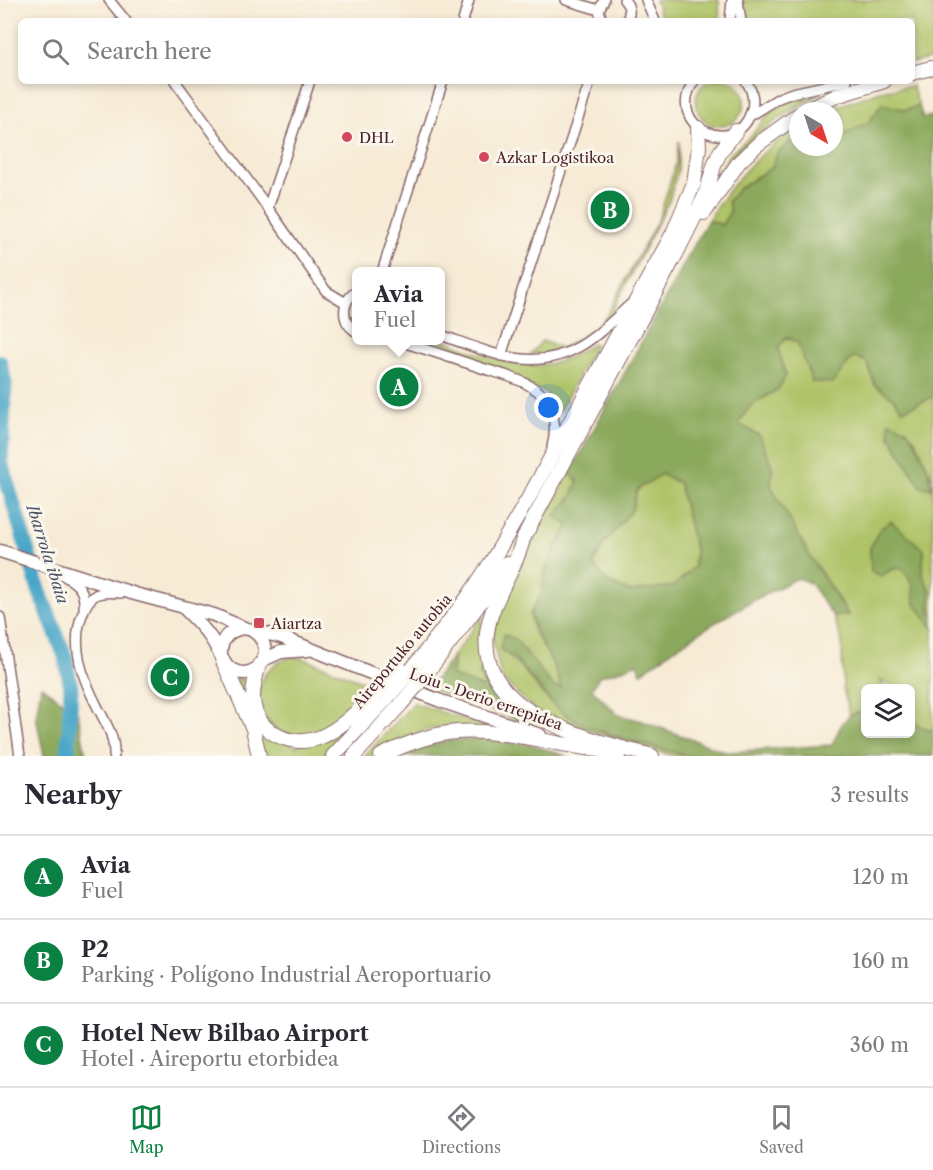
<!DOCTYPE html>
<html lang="en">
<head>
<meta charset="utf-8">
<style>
  body { margin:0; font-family:"Libre Caslon Text",serif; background:#f7f7f7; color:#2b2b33 }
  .controls { position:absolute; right:18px; bottom:18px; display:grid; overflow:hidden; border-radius:9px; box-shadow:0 3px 9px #0003 }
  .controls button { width:54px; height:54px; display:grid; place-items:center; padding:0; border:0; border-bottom:2px solid #e1e1e2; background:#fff; color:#2b2b33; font:30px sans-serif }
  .compass { position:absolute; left:789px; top:102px; width:54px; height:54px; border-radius:50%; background:#fff; box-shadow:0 3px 9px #0003; rotate:141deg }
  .you { position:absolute; left:549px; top:408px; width:21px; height:21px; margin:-15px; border:4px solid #fff; border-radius:50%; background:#1a73e8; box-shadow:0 0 0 9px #1a73e833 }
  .badge { display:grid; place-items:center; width:39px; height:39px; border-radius:50%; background:#0b8043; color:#fff; font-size:20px; font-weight:700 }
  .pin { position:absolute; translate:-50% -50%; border:3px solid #fff; box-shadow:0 2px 6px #0006 }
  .popup { position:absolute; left:352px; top:267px; width:93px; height:78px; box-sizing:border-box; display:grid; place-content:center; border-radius:9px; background:#fff; filter:drop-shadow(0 2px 4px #0005); font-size:20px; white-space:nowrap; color:#7c7c81 }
  .popup b { font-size:22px; color:#2b2b33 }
  .popup::after { content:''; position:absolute; left:50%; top:100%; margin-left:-12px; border:12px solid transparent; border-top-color:#fff }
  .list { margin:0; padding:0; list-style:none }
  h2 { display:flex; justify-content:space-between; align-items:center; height:78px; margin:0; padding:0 24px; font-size:26px }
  h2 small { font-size:20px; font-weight:400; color:#7c7c81 }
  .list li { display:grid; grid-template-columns:39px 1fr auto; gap:18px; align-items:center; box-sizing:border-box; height:84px; padding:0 24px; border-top:2px solid #e1e1e2 }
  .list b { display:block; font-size:22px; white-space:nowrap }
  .list p { margin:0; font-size:20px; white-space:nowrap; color:#7c7c81 }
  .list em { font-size:20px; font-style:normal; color:#7c7c81 }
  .icon { flex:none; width:33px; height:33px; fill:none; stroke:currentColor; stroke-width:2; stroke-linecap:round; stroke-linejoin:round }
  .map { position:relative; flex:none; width:933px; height:756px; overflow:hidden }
  .search { position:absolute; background:#fff; box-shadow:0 3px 9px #0003; left:18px; right:18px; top:18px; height:66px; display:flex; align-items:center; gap:15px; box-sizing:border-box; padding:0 21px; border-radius:9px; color:#7c7c81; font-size:22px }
  .sheet { height:330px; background:#fff }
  nav { display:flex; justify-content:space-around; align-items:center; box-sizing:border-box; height:84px; border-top:2px solid #e1e1e2; background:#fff; font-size:16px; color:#7c7c81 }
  nav a { display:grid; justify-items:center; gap:3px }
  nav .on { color:#0b8043 }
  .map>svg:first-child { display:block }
</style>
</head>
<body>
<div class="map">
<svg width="933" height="756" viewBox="0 0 933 756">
  <rect width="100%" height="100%" fill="#fbf7ec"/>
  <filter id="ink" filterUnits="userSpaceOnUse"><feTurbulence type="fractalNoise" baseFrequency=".0167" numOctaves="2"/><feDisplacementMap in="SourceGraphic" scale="12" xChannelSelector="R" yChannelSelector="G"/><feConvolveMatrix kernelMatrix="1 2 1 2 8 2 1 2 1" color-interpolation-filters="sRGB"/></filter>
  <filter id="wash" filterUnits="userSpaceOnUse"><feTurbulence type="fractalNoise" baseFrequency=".008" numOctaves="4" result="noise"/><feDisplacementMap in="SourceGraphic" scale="24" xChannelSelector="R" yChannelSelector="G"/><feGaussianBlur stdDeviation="1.35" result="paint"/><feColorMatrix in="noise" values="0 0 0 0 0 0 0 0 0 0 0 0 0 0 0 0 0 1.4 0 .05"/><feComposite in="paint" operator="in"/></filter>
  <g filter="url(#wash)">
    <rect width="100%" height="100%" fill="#f7ebd6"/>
    <path fill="#afc367" stroke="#7c7149" stroke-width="1.5" d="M655,0H719L720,21H662Z
      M743,0H933V58L912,63V21H746Z
      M696 102a24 24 0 1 1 48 0a24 24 0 1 1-48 0Z
      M912,86L919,106L906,110L882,104L869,122L834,140V111H825L880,91Z
      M819,95C778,116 750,139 720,173L729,155L752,135L769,113L786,102L802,97Z
      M798,125V136L778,153L774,167L754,178L722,225L708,220C735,177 758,155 798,125Z
      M679,141L678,170L669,201L611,313L590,334L573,345L548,354H531L542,341L561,348C580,339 594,330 607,314L659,218L676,163Z
      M787,337L798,343L812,382L842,372L846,362L855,356L867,362L875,385L893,398L903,409L933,397V480L916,441L905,428L890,436L921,487L931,488L933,481V615L930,611V590L922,573L924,550L904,533L870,548L871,563L882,575L892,569L902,568L912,583L915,604L933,628V730H928L911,722L910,688H895L880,680L885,688H866L865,711L857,712L850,716L843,688L842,642L833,616L848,614L811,558L771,486L772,466L750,432L738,424L750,406L778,389V348Z
      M441,339C477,352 515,371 554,363C568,360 580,351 592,344L595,345L558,414L546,393L450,354L444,343L436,341Z
      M570,473L578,481L571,497L556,516L569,526L557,545L546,568L541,595L530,614L534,632L557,669L561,688H554L515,639L500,649C524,665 536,691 558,709C588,735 650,746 688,756H672L582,729L536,711L502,679L492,637L497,616L531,544Z
      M661,474L679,483L695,549L694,568L674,586L630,592L606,581L593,564L605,542L632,510L637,490Z
      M483,615C477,645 486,659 486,686L483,688L452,676L453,656Z
      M292,657L302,658L373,685C358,702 338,725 316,733C265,751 229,676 292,657Z
      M236,678L249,681L250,706L295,747L370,707L322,756H262Z
      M414,703L501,731L434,728L408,737L373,756H364Z"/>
    <path fill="#8ba95c" stroke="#6a6444" stroke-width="1.5" fill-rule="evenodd" d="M882,104L906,110L919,106L923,118L933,116V397L903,410L893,398L875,385L867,362L855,357C845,363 840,374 832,383L812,382L798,343L787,337L778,348L786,376L778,389L750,406L738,424L759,435L772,466L771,486L811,558L848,615L833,616L810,583L798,578C740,605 692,635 641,673L637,663L618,671L599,676L592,689L618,715L639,720L726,752L832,745C840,728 843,713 865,711L866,734H910L911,722L928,730H933V756H688L642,744L587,727L558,710L515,659L500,649L504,634L515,639L554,687L561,688C555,659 537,643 530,614L541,595L546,568L557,545L569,526L555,516L571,497L578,482L570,473L708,220L722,225L730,212L728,201L739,188L773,167C773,152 787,145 798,136V147H834V140L869,122ZM661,474L679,483L695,549L694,567L674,586L630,592L606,581L593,564L605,542L632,510L637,490Z
      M889,422C895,424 902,426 907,430C916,440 933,475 931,488L921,487L890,436Z
      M891,521L924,550L922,573L930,590V611L933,615V628L915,604L912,583L902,568L892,569L882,576L871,572L870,548L880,529Z
      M453,656L452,676L483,688L485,686L479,673L486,669C497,693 509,705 531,719L533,726L429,688Z
      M41,686L78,713L86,756H44L36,717Z
      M483,739L529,744L567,756H400L443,741Z"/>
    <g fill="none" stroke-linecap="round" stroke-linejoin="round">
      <path stroke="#4aa6c8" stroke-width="15" d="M0,362L5,384L1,462L40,593L65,656L71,687L68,756"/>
    </g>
  </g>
  <g filter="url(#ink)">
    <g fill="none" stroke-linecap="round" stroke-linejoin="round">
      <g stroke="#876667" stroke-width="12">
        <path id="minor" d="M109,0L126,21
          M566,0L599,10
          M624,0C630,6 631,14 626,21
          M646,0L655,21
          M738,0L741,21
          M463,21L469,0
          M602,21L599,10L604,0
          M730,21L732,0
          M175,81L268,208L326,291L346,303
          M694,81C663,127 736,159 751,112C755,101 752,90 746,81
          M750,116L779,98L792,93L847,81
          M268,208L310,81
          M382,272L443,81
          M357,291C341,301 340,322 357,332
          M441,335C489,352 534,375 582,345C601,334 616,317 632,303
          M395,340C423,348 451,358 479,367C499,374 522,378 539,392C555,406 557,428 552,447
          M501,356L590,81
          M63,575C77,583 85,589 84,607
          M0,617L20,756
          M114,756C115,737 107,725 98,708C83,679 70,647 82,615C90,592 99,591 121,593"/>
      </g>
      <g stroke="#876667" stroke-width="15">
        <path id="major" d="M0,551L135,594L214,615L244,628L281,637L438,700L540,735
          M185,609C194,618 203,627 210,637C217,646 222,663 231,669C255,685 280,649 253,631
          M221,653C221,638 229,630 244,628
          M263,660L281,652L308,650
          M577,746L619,756"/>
      </g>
      <g stroke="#876667" stroke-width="16">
        <path id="highway" d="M912,73L931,68
          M806,111L836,96L884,81
          M704,213L739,162L758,144L798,115
          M222,659L253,729L259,756
          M259,665C255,678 251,693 254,706C261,736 295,748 321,737C342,728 359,709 376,694
          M409,673L468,597L492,561L532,492L673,233L694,183L699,147L698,128
          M423,678L477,607L507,563
          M333,756L388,697
          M354,756L401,704
          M381,756C405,744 430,734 457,732C496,729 547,742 586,748
          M652,756C593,740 477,715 487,633C491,600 515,572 523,539L676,254L705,196L715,163L720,152L736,131"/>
      </g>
      <use href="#minor" stroke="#fff" stroke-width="9"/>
      <use href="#major" stroke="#fff" stroke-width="12"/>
      <use href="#highway" stroke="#fff" stroke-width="14"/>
      <g stroke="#876667" stroke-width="16" stroke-linecap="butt">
        <path id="highway-bridge" d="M376,694L401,670
          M388,697L409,673
          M401,704L423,678"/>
      </g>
      <use href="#highway-bridge" stroke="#fff" stroke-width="14"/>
    </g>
  </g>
  <g fill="#d1495b" stroke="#fbf7ec" stroke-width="2">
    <circle cx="347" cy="137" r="6"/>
    <circle cx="484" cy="157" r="6"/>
    <rect x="253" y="617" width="12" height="12" rx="3"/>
  </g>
  <g text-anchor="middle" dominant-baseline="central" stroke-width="6" stroke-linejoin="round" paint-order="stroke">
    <g font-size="15" fill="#4a1f2b" stroke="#fbf7ec" text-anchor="start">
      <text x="359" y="137">DHL</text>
      <text x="496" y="157">Azkar Logistikoa</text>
      <text x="271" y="623">Aiartza</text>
    </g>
    <g font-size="15" fill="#4a1f2b" stroke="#fbf7ec">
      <text transform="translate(402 651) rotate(-50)">Aireportuko autobia</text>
      <text transform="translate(486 699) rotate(19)">Loiu - Derio errepidea</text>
    </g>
    <g font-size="16" font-style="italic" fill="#4a556a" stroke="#fbf7ec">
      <text transform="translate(48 554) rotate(72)">Ibarrola ibaia</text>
    </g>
  </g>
</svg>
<div class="controls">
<button><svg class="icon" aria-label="layers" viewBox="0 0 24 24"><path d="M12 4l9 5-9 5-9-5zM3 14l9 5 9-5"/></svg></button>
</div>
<svg class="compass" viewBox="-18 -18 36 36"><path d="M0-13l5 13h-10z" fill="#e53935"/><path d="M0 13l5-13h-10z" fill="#7c7c81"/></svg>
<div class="you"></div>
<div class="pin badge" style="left:399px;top:387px">A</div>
<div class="popup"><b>Avia</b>Fuel</div>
<div class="pin badge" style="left:610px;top:210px">B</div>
<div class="pin badge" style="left:170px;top:677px">C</div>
<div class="search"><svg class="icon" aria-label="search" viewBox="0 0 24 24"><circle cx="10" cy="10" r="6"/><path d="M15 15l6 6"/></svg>Search here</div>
</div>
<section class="sheet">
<h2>Nearby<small>3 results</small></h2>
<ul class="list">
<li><span class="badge">A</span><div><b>Avia</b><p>Fuel</p></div><em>120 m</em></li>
<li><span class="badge">B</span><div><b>P2</b><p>Parking · Polígono Industrial Aeroportuario</p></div><em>160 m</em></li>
<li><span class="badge">C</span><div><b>Hotel New Bilbao Airport</b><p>Hotel · Aireportu etorbidea</p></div><em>360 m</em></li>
</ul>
</section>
<nav>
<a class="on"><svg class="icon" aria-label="map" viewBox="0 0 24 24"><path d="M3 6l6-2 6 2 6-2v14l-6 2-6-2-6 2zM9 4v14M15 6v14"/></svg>Map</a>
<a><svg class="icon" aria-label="directions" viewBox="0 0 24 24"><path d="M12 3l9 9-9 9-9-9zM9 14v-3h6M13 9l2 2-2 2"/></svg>Directions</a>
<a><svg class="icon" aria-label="saved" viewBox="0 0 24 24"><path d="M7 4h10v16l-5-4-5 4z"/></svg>Saved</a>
</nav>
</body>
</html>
